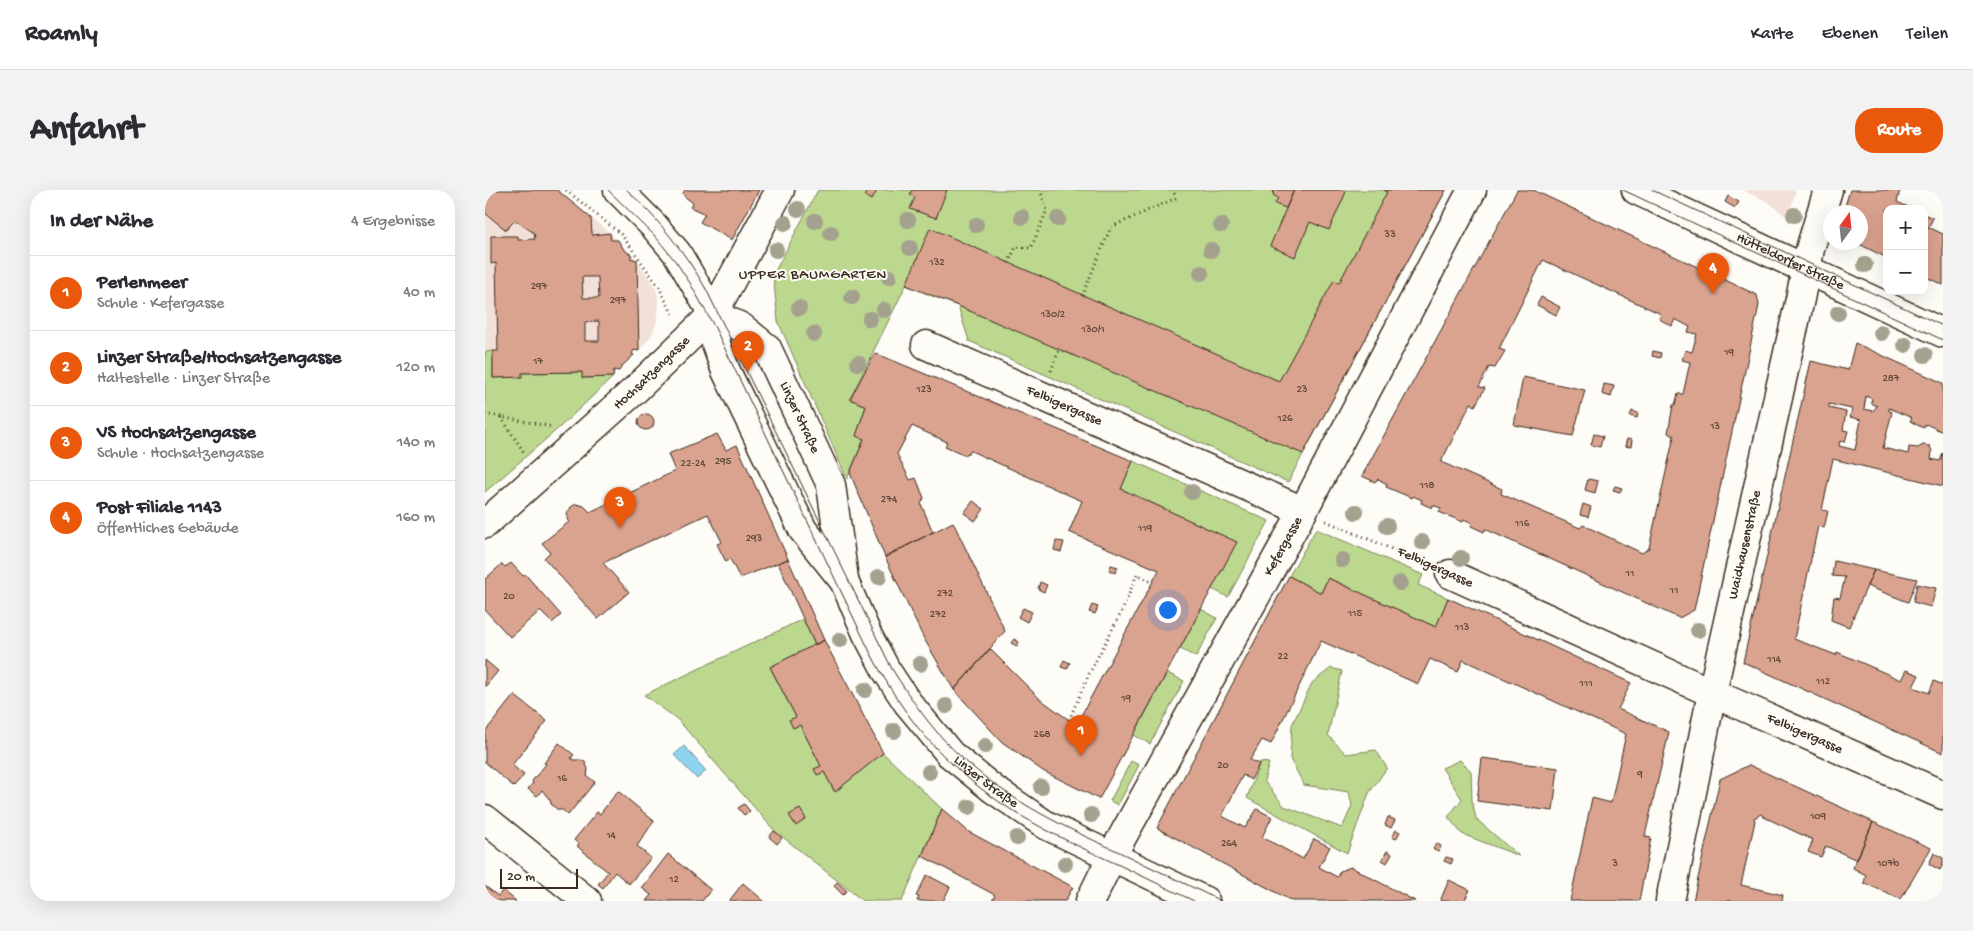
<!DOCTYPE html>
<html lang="de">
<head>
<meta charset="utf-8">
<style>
  body { margin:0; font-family:"Gochi Hand",sans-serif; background:#f2f2f3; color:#2b2b33 }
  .controls { position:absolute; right:15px; top:15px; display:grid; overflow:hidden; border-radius:10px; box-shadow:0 5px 20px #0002 }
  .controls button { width:45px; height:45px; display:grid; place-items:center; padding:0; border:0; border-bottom:1px solid #e1e1e2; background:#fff; color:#2b2b33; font:25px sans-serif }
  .compass { position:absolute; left:1338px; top:15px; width:45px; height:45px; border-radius:50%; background:#fff; box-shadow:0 5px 20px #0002; rotate:15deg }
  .scale { position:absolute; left:15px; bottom:12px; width:78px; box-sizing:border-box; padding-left:5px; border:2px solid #3b2a1e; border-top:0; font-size:14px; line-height:18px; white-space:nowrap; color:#3b2a1e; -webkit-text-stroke:4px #fdfcf7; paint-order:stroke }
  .you { position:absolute; left:682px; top:419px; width:18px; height:18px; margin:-12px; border:4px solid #fff; border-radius:50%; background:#1a73e8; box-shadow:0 0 0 8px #1a73e833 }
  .badge { display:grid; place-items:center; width:32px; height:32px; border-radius:50%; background:#ea580c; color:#fff; font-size:16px; font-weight:700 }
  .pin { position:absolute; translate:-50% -41px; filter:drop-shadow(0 1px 2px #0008) }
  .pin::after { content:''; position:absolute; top:26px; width:18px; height:15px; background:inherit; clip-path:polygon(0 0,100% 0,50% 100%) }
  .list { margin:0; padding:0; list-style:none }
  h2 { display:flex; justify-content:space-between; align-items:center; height:65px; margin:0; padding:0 20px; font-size:21px }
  h2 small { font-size:16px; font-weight:400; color:#7c7c81 }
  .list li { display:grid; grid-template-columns:32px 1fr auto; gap:15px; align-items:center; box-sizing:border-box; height:75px; padding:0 20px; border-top:1px solid #e1e1e2 }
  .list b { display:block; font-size:19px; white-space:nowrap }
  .list p { margin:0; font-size:16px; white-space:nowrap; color:#7c7c81 }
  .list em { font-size:16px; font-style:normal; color:#7c7c81 }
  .map { position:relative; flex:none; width:1458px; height:711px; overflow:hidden; border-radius:20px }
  header { display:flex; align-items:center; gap:30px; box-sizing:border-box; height:70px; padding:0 25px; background:#fff; border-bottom:1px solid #e1e1e2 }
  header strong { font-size:24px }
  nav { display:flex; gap:28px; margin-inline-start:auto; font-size:18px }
  .intro { display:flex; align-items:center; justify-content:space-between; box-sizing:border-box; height:120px; padding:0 30px }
  h1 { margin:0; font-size:35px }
  .button { padding:12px 22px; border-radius:20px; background:#ea580c; color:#fff; font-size:18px; font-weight:700 }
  main { display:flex; gap:30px; padding:0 30px }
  aside { flex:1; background:#fff; border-radius:20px; box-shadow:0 5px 20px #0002 }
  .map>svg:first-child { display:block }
</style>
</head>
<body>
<header>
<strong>Roamly</strong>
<nav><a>Karte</a><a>Ebenen</a><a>Teilen</a></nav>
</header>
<div class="intro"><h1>Anfahrt</h1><a class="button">Route</a></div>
<main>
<aside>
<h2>In der Nähe<small>4 Ergebnisse</small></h2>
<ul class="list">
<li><span class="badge">1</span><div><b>Perlenmeer</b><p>Schule · Kefergasse</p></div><em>40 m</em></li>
<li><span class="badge">2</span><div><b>Linzer Straße/Hochsatzengasse</b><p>Haltestelle · Linzer Straße</p></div><em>120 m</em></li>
<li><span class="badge">3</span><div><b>VS Hochsatzengasse</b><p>Schule · Hochsatzengasse</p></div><em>140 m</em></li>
<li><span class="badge">4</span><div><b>Post Filiale 1143</b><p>Öffentliches Gebäude</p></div><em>160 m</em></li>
</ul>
</aside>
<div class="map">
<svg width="1458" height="711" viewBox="0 0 1458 711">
  <rect width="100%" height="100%" fill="#fdfcf7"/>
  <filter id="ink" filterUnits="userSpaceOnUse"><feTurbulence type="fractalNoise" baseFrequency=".02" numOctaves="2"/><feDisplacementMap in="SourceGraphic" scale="10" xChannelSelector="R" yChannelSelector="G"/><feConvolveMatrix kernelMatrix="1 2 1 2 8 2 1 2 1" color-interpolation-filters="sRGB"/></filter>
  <g filter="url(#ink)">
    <path fill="#f2e1d8" d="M0,0H72L125,43L152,70L167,92L172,101L174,115L172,132L166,146L154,161L149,160L147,164L149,165L138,175L134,181L129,180L128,187L97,188L37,183V187L8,188V161L0,162Z
      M1257,0H1311L1303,28L1283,12Z"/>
    <path fill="#bcd88f" stroke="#7c8156" d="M333,0H961L803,292L484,151L473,116L421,95L365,209L381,216L371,246L379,249L362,289L293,131L288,85Z
      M8,161V188L36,187L37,183L97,182L98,188L128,187L76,236L0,302V162Z
      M648,271L784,331L743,407L727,399L751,352L636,299Z
      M831,339L938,385L933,395L963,408L951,437L843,388L836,403L804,386Z
      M716,419L732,428L711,467L695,459Z
      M318,429L330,455L285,477L349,601L398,563L457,619L417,711H378L289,640L192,529L159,505Z
      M846,478L857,481L843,545L861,564L891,560L902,578L884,603L862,663L762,608L775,572L784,573L779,591L799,616L857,638L867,616L864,602L819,595L805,569L807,535L827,493Z
      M682,483L699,491L665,554L649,545Z
      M975,570L986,581L987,610L991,629L1034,666L977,644L963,627L977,609L957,578Z
      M646,571L654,575L633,615L625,611Z"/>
    <path fill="#8ed4f0" stroke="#6d909c" d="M199,556L221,581L212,589L189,565Z"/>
    <path fill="#d9a38f" stroke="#3b2a1e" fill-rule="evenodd" d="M0,0H72L106,28L107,45L125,43L126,50H133L139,60L147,65L145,68L152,70L154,161L149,160L147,164L149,165L138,175L134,181L129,180L128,187L97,188V182L37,183V187L8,188V161H13L11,73L6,74V46H33V50L50,49L49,43L30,30L21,40L0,23ZM97,87H113L114,108H98ZM114,131V151H100V132Z
      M200,0H274L247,50L215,32L220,24L205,17L208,13L199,6L198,3Z
      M384,0L392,1L386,10L380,6Z
      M427,0H462L451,28L425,19L430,7L425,5Z
      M789,0H809L801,18L790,14L793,8L788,5Z
      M809,0H857L861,2L844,40L825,32L810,67L785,56Z
      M899,0H961L818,264L473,116L421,95L445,38L794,191L849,90L854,93L902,2Z
      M1032,0H1048L1272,105L1274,115L1209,420L1194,428L1000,339L999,342L986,336L987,333L979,329L978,332L954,322L956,318L948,315L947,318L936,313L937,310L928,306L927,308L901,297L902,294L893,289L890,292L877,286ZM1058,70L1176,124L1174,129L1187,136L1190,129L1205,137L1203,142L1212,144L1207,162L1200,160L1197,170L1205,172L1198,204H1193L1190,215H1188L1183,243L1189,246L1164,358L1157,363L1098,335L1095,338L1016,304L1017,299L956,272L986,213L990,216L1000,198L994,197L1004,177L1010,178L1020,161L1014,159Z
      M1365,0H1415L1412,12L1428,19H1402V68L1370,52H1376V22H1358Z
      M1243,6L1254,12L1250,18L1240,12Z
      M1439,24L1448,28L1439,46Z
      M1443,37L1458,44V95L1439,86V46Z
      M1056,107L1075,117L1071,125L1052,115Z
      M1370,153L1458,193V242L1441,234L1438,238L1425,231L1427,228L1404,218V221L1407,222L1398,258L1423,264L1424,257L1433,258L1438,255L1445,256L1447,262L1446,269L1455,271L1458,263V296L1348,269L1337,320L1343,321L1339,338L1333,336L1309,449L1351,465L1352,462L1416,490L1421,480L1434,485L1428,497L1444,503L1449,491L1458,495V563L1258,472L1326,171L1363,180ZM1381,206L1387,209L1386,213L1392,216L1388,221L1379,219ZM1344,214L1367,219L1365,227L1376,230L1370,260L1354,256L1355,251L1360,252L1363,241L1358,240L1361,222L1344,218Z
      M1168,161L1176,163L1175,168L1167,166Z
      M390,163L648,271L636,299L752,352L614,609L558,581L517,552L469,500L505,459L555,509L591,535L674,380L584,342L597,311L486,261L480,265L460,256L462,252L427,236L412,264L425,290L431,288L439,308L436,314L448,342L400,367L365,283L379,249L371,246L381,216L365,209Z
      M1038,187L1100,200L1088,246L1029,235Z
      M1119,194L1129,196L1126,207L1117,204Z
      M1147,221L1153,223L1152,228L1145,226Z
      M153 232a8 8 0 1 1 16 0a8 8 0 1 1-16 0Z
      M232,244L241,260L252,255L303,369L255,388L245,369L241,372L232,354L237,352L223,324L118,373L144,402L113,429L59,368L65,362L57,353L84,332L82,324L86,317L91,314L99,316L105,322L190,281L183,264Z
      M1109,244L1118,246L1115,257L1106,255Z
      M1142,249L1147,250L1146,257L1140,256Z
      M1103,289L1113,291L1110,303L1100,300Z
      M1130,296L1137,298L1135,302L1128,300Z
      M488,311L499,319L490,331L479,323Z
      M1098,314L1106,317L1103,327L1095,325Z
      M468,332L520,441L469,500L438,447L400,367Z
      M571,351L579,352L576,362L569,360Z
      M303,369L339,450L330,455L293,373Z
      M1349,371L1389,380L1364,437L1346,430L1349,407L1355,408L1360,387L1347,386Z
      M26,373L38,386L40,384L76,425L67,433L55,421L25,447L0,420V389L17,374L20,377Z
      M626,375L633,377L630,383L624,380Z
      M1389,380L1432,389L1423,412L1382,396Z
      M804,386L836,403L843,388L951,437L963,408L1146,493L1133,519L1184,542L1160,646L1166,648L1154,711H1085L1107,608L1126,613L1141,544L978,470L973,482L945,469L933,494L836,451L786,554L777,550L765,570L774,574L766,590L758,585L737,626L760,638L772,619L787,627L777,647L818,669L829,649L845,657L834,677L852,687L855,681L866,677L930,711H807L672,638Z
      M555,392L562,395L559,402L553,399Z
      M1432,394L1451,398L1446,417L1428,412Z
      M607,415L613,417L610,424L604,422Z
      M538,418L547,422L542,432L533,427Z
      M529,449L534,452L532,456L526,453Z
      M339,450L398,563L350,602L339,582L332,585L329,579L336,576L315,535L308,538L304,530L311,527L285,477Z
      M0,470L13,481L0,497Z
      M579,470L585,473L582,479L576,477Z
      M29,505L62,531L27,575L39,585L29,597L0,572V542Z
      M74,553L89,565L86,568L89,570H96L100,572L103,579L102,586L110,592L83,625L78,620H73L66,614L65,610L57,600L52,606L43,599L48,593L47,591L61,574L59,573Z
      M997,568L1073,578L1068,621L992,611Z
      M1264,575L1388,632L1372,670L1341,656L1336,667L1323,662L1328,650L1279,627L1276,624L1269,628L1270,631L1256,695L1298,705L1297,711H1208L1235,589Z
      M133,601L169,631L152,656L166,668L144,694L130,682L118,698L113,694L123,682L92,656L94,654L89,650L112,622L115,624Z
      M259,614L265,621L259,625L253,618Z
      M315,619L321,629L311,636L304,625Z
      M457,619L484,642L588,697L580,711H507L510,705L437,666Z
      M903,627L910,630L906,638L900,635Z
      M1388,632L1446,658L1416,709L1379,693L1381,685L1368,678Z
      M911,640L915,642L911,649L907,647Z
      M289,641L297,648L292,654L284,647Z
      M951,653L956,656L954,661L948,659Z
      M902,661L907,664L902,673L897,670Z
      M1449,663L1458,668V674L1455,680L1444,674Z
      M183,664L226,700L217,711H161L166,705L157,698Z
      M961,667L968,669L966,674L959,671Z
      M442,685L465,697L458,711H432L434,707L431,706Z
      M964,690L985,700L979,711H955Z
      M352,692L362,701L358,705L349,696Z
      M258,693L279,711H244Z
      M0,696L13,706L18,700L31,711H0Z"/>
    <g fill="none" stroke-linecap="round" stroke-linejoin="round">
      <g stroke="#3b2a1e" stroke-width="31">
        <g id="minor">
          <path id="s1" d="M441,155L818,321"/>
          <path id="s2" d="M0,334L150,200L228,124L295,0"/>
          <path id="s3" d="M965,384L1227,503L1458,605"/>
          <path d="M0,629L102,711"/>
          <path id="s4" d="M605,711L630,660L818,321L987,0"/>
          <path id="s5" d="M1185,711L1227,503L1315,109L1325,59L1343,0"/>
        </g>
      </g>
      <g stroke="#3b2a1e" stroke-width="31">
        <g id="major">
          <path id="s6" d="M133,0L169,36L192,63L210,94L228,124L231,154L241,181L318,340L359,391L382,444L401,480L422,512L465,564L508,599L561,635L720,711"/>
          <path id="s7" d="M1151,0L1458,143"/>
          <path id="s8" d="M228,124L256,137L282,158L346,295L359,389"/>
        </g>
      </g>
      <path stroke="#3b2a1e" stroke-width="3" stroke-dasharray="1 4" stroke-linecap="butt" d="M81,0L137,45L174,97L188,125
        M523,73L531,57L546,58L562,20L555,0
        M597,106L626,37L691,8L688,0
        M566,181L574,160
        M0,224L68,237
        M16,227L40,264
        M841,331L942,374
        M584,530L604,484L638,419L652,384L668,393"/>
      <use href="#minor" stroke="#fdfcf7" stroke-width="28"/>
      <use href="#major" stroke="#fdfcf7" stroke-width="28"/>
      <path stroke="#3b2a1e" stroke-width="1" d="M123,0L170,46L191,72L205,93L230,138L384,460C402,495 423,529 450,557C506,616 562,642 634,675C659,687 684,699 709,711
        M142,0C173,29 200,62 221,99L407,479C426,509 446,539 472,563C518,607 572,634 630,660C665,677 701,694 736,711
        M1138,0L1458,150
        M1167,0L1458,136"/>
    </g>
    <g fill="#a4a18f">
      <circle cx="313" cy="19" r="8"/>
      <circle cx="1309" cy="25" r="8"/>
      <circle cx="537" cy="27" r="8"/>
      <circle cx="573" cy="29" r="8"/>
      <circle cx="423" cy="30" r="8"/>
      <circle cx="330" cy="31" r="8"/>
      <circle cx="300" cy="33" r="8"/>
      <circle cx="491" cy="35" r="8"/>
      <circle cx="736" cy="35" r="8"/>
      <circle cx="346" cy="43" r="8"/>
      <circle cx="425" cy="58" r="8"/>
      <circle cx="291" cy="60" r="8"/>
      <circle cx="726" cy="60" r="8"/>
      <circle cx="1380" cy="75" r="8"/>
      <circle cx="716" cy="83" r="8"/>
      <circle cx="404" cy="87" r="8"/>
      <circle cx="367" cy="107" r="8"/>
      <circle cx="314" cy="118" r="8"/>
      <circle cx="399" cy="120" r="8"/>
      <circle cx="1353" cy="123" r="8"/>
      <circle cx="385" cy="129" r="8"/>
      <circle cx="1396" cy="143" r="8"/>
      <circle cx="329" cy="144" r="8"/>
      <circle cx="1420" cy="155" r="8"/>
      <circle cx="1440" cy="165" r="8"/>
      <circle cx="373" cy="173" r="8"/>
      <circle cx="707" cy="302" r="8"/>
      <circle cx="871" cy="322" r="8"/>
      <circle cx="902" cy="336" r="8"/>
      <circle cx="937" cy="352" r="8"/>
      <circle cx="976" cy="368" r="8"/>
      <circle cx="857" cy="370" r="8"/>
      <circle cx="394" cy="387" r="8"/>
      <circle cx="915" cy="393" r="8"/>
      <circle cx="1213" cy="440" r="8"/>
      <circle cx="355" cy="450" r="8"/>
      <circle cx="435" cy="474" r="8"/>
      <circle cx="380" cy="500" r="8"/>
      <circle cx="461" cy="516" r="8"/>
      <circle cx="409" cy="541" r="8"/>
      <circle cx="500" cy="556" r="8"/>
      <circle cx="444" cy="582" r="8"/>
      <circle cx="556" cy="597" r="8"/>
      <circle cx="484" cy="617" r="8"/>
      <circle cx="606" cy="625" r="8"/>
      <circle cx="532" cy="648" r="8"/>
      <circle cx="580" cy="674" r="8"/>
    </g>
  </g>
  <g text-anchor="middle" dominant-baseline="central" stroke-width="4" stroke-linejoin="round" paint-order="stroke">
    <g font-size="11" fill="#62483a">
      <text x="905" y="45">33</text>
      <text x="452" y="73">132</text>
      <text x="54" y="97">297</text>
      <text x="133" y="111">297</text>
      <text x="568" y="125">130/2</text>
      <text x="608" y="140">130/1</text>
      <text x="1244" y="163">19</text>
      <text x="53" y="172">17</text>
      <text x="1406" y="189">287</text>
      <text x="439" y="200">123</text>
      <text x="817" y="200">23</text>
      <text x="800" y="229">126</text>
      <text x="1230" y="237">13</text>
      <text x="238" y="272">295</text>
      <text x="208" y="274">22-24</text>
      <text x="942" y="296">118</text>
      <text x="404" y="310">274</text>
      <text x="1037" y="334">116</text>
      <text x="660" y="339">119</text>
      <text x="269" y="349">293</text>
      <text x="1145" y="384">11</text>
      <text x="1189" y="401">11</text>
      <text x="460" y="404">272</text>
      <text x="24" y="407">20</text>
      <text x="870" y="424">115</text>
      <text x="453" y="425">272</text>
      <text x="977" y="438">113</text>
      <text x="798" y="467">22</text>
      <text x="1289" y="470">114</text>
      <text x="1338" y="492">112</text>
      <text x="1101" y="494">111</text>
      <text x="641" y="509">19</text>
      <text x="557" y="545">268</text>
      <text x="738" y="576">20</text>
      <text x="1155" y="585">9</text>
      <text x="77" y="589">16</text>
      <text x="1333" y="627">109</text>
      <text x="126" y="646">14</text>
      <text x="744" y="654">264</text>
      <text x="1130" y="674">3</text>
      <text x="1403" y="674">107b</text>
      <text x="189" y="690">12</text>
    </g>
    <g font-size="14" fill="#3b2a1e" stroke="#fdfcf7">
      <text stroke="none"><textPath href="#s7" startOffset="170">Hütteldorfer Straße</textPath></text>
      <text stroke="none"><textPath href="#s2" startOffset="225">Hochsatzengasse</textPath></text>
      <text stroke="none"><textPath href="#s1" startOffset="151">Felbigergasse</textPath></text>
      <text stroke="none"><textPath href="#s8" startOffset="141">Linzer Straße</textPath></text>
      <text stroke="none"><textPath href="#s5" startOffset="364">Waidhausenstraße</textPath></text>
      <text stroke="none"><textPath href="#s4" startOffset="404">Kefergasse</textPath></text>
      <text transform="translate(950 378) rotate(24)">Felbigergasse</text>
      <text stroke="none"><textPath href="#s3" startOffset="389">Felbigergasse</textPath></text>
      <text stroke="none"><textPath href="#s6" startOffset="708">Linzer Straße</textPath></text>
    </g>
    <g font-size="15" letter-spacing="1" fill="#3b2a1e" stroke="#fdfcf7">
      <text x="328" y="85">UPPER BAUMGARTEN</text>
    </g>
  </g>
</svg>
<div class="controls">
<button>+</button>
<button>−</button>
</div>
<svg class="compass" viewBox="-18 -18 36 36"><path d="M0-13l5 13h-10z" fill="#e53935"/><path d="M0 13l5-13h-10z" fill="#7c7c81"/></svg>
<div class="scale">20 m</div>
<div class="you"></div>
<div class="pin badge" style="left:596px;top:566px">1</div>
<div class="pin badge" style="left:263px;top:182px">2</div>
<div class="pin badge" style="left:135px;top:338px">3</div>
<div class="pin badge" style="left:1228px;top:104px">4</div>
</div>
</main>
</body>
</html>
